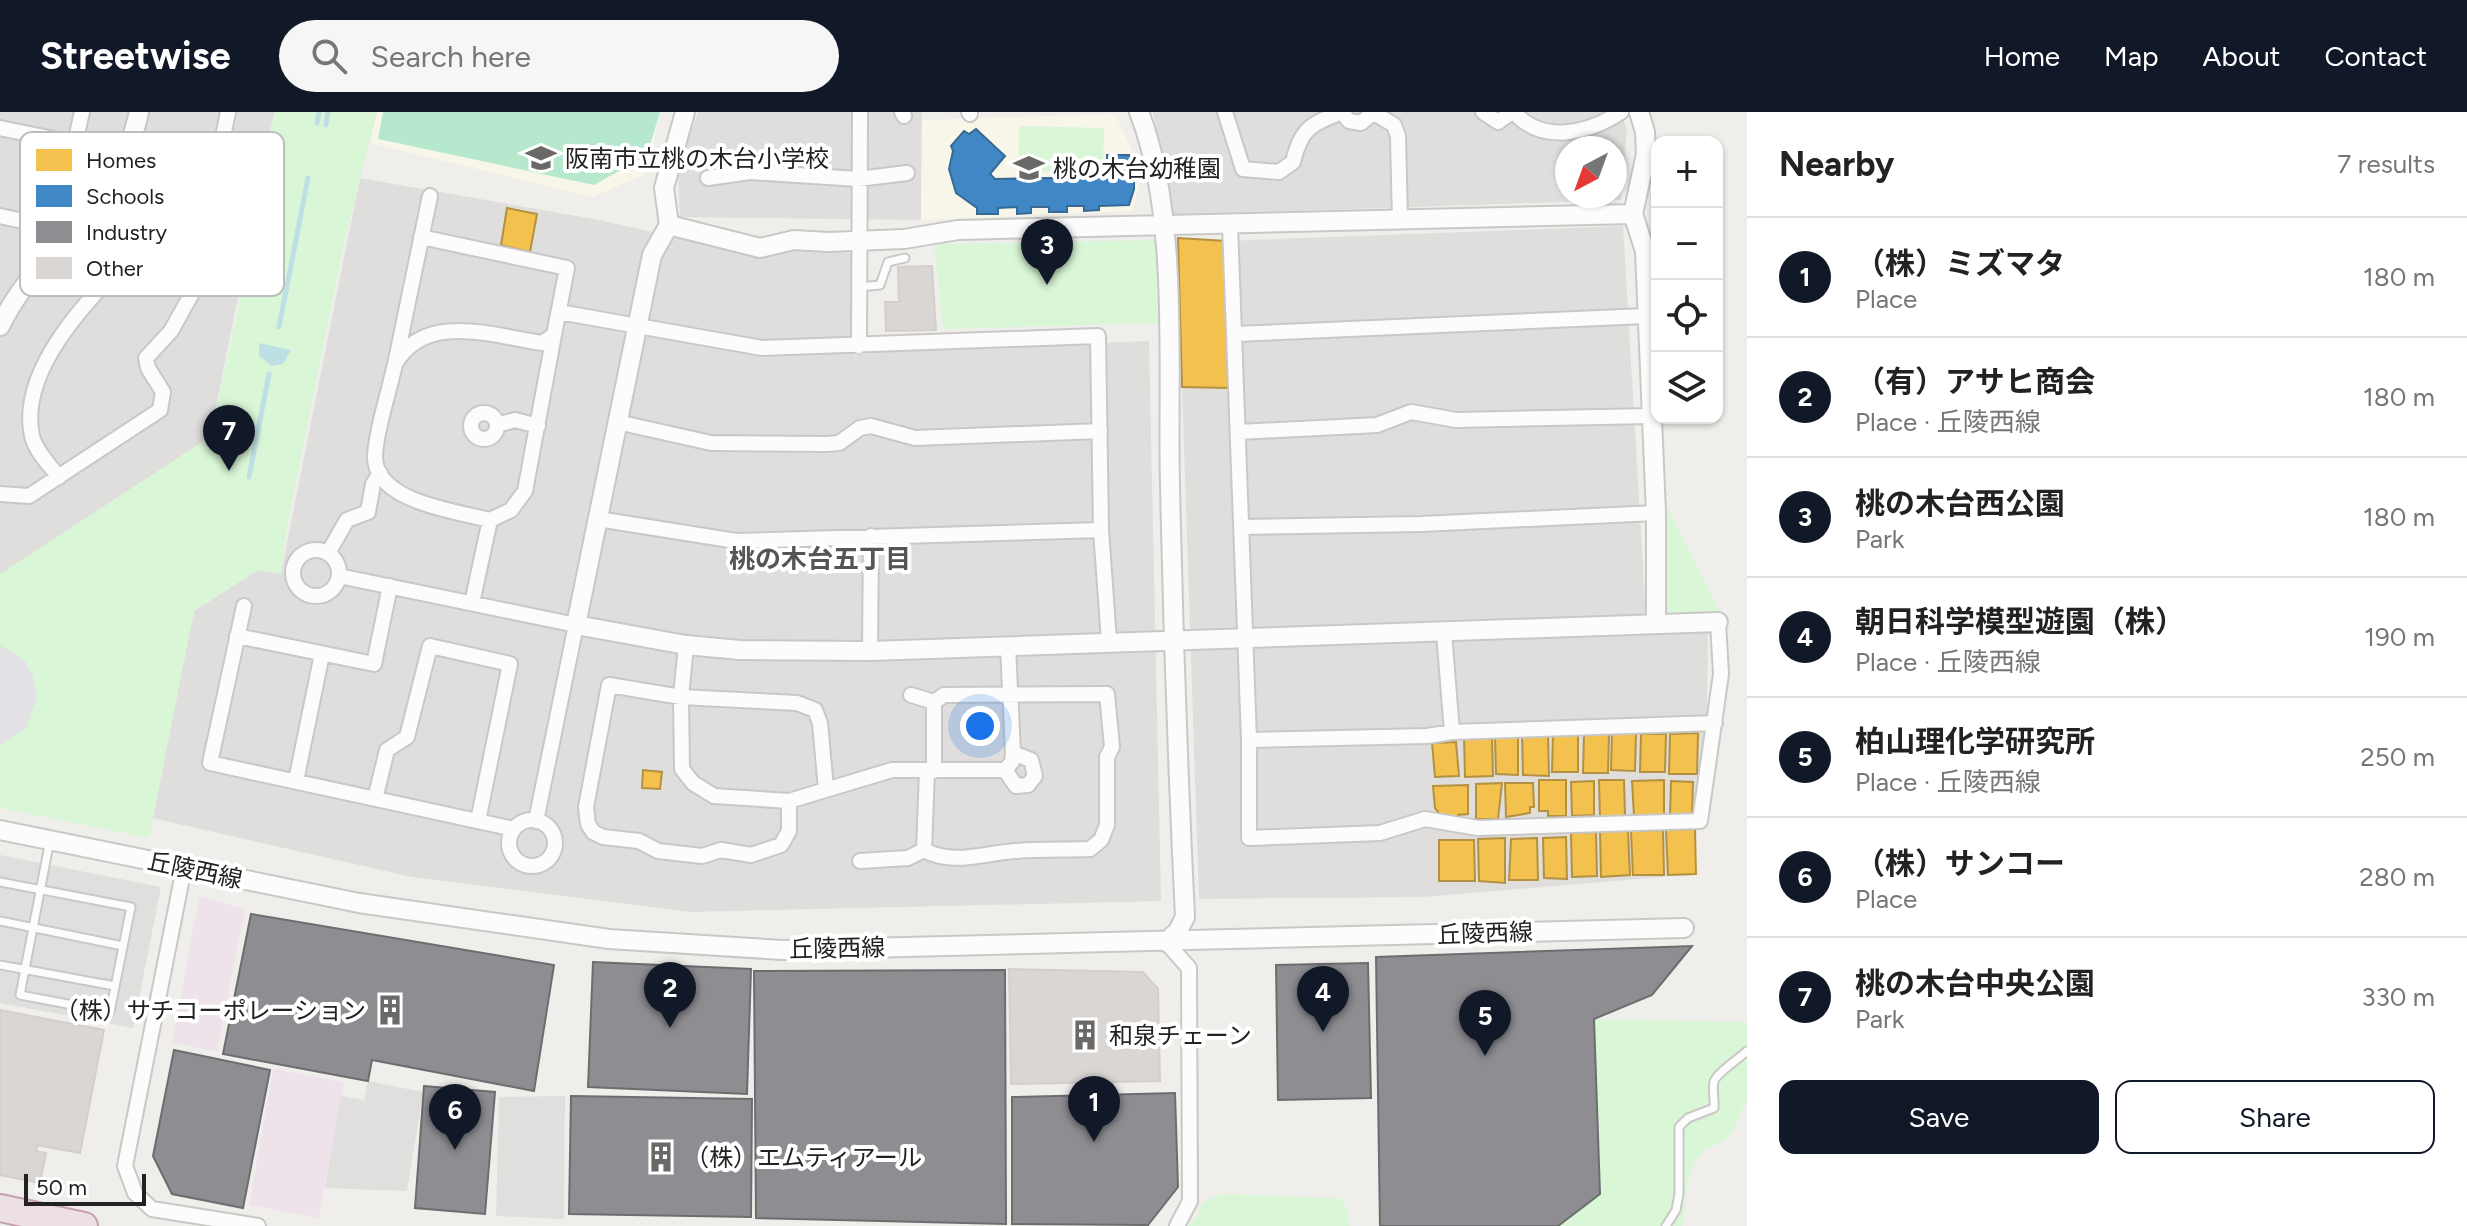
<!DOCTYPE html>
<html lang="en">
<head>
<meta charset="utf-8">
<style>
  body { margin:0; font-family:Figtree,"Noto Sans JP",sans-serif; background:#f6f6f6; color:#222 }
  .controls { position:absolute; right:24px; top:24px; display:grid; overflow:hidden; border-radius:16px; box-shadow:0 2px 6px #0004 }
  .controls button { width:72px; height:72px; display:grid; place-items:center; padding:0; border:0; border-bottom:2px solid #e0e0e0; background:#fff; color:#222; font:40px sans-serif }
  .compass { position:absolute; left:1555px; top:24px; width:72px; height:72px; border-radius:50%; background:#fff; box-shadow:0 2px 6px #0004; rotate:221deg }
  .scale { position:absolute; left:24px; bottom:20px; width:122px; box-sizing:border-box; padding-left:8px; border:4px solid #222; border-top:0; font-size:22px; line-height:28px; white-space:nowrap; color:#222; -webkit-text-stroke:6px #fff; paint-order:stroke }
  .you { position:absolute; left:980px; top:614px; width:28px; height:28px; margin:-20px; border:6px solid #fff; border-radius:50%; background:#1a73e8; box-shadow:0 0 0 12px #1a73e833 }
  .badge { display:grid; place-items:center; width:52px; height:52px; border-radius:50%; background:#111827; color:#fff; font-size:26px; font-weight:700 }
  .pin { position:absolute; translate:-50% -66px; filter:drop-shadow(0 2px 4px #0008) }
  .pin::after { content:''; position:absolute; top:42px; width:28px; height:24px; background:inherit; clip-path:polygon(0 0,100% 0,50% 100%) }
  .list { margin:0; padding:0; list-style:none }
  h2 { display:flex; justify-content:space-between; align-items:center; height:104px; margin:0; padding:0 32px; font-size:34px }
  h2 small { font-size:26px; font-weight:400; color:#767676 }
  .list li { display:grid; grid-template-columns:52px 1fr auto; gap:24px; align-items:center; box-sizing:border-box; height:120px; padding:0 32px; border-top:2px solid #e0e0e0 }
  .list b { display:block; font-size:30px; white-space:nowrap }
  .list p { margin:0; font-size:26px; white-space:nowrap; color:#767676 }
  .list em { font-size:26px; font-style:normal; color:#767676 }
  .actions { display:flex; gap:16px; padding:24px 32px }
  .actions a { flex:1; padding:18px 0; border:2px solid #111827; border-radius:16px; text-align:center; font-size:28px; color:#111827 }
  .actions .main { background:#111827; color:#fff }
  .icon { flex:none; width:44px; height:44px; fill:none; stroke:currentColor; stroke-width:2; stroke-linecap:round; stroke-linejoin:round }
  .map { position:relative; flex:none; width:1747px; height:1114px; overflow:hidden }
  header { display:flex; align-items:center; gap:48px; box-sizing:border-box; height:112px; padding:0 40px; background:#111827; color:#fff }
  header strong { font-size:38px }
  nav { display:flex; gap:44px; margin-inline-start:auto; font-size:28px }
  .search { width:560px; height:72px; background:#f6f6f6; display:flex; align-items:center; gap:20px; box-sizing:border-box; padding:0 28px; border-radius:44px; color:#767676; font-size:30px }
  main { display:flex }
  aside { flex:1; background:#fff }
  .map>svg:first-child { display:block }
</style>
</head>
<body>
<header>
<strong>Streetwise</strong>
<div class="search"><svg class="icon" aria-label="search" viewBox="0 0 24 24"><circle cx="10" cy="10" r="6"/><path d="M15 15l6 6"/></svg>Search here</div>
<nav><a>Home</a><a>Map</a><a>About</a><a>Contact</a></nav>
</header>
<main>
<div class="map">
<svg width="1747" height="1114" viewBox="0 0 1747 1114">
  <rect width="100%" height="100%" fill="#f0eeeb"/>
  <path fill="#dfdedc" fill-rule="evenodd" d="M0,0H275L210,325L0,463Z
    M698,0H922L921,108L680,105L678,56Z
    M1153,0H1620L1627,17L1621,88L1173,103ZM1567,36H1615V84H1567Z
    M360,66L599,108L710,133L851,141L855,244L879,239L1149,229L1161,789L691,800L412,765L152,706L194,499L258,458L281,461Z
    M1623,114L1647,522L1708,520L1707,603L1692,703L1696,762L1422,785L1199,787L1182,275L1227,276L1226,129Z"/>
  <path fill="#eee3ea" d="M199,785L245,797L217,940L172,930Z
    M273,957L344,970L319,1106L249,1093Z"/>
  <path fill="#f8f6e8" d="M377,0H660L648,61L592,85L370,31Z
    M1115,2L1134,43L1140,69L1133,99L921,108L922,8Z"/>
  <path fill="#d9f6d7" d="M275,0H377L344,131L287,414L281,462L258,458L194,499L149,726L0,696V462L210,325L252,132L262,48Z
    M1019,14L1104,16L1103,60L1018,59Z
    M1156,128L1157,211L943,217L934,132Z
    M1665,390L1720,499L1665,501Z
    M1594,907L1747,910V989C1739,999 1740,1008 1734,1018C1725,1032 1714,1032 1703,1040C1685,1054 1686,1094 1682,1114H1558L1600,1082Z
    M1221,1082L1339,1086L1346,1093L1350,1114H1188L1197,1105L1202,1091Z"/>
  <path fill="#b5e8cd" d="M383,0H660L647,43L594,73L378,27Z"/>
  <path fill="#e0dfde" d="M0,743L161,775L133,916L0,891Z
    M368,969L423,980L407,1079L325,1076L341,984L364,988Z
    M565,984L564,1107L496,1104L499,985Z"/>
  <path fill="#e2e1e5" d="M0,533L24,548L32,561L37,584L26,616L0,634Z"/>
  <path fill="#bee0e4" d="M259,231L291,238L283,252L272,254L259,244Z"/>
  <path fill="#f2c14e" stroke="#b49141" stroke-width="2" d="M507,96L537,102L530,140L501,133Z
    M1178,126L1226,129L1228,276L1182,275Z
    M1612,621H1636L1635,659L1611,658Z
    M1698,621L1697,662H1669L1670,622Z
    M1522,622L1548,623L1549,664L1523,663Z
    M1553,622L1578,623V660H1552Z
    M1584,622H1609L1608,661H1583Z
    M1641,622H1666L1665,660H1640Z
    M1464,624L1492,625L1493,664L1465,665Z
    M1518,624V663L1496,662L1495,625Z
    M1456,630L1459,664L1435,665L1432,631Z
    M643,658L662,660L660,677L642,676Z
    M1539,668H1566V704H1548V699H1539Z
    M1599,668H1624L1625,705H1600Z
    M1664,668V704H1634L1632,669Z
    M1594,669V703L1572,704L1571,670Z
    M1671,669L1693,670L1692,703L1670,704Z
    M1502,671L1498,707H1476V672Z
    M1505,671H1533L1534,695H1530V701L1506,705Z
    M1468,673V702L1458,703L1459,708L1443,706L1435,696L1433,674Z
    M1695,717L1696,762L1668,763L1666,718Z
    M1663,718L1664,763H1633L1631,719Z
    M1600,719H1628L1630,763L1601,765Z
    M1596,720L1597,764L1572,765L1571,721Z
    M1566,725L1567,767L1544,766L1543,726Z
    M1505,726V771L1479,769L1478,727Z
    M1537,726L1538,768H1509L1511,727Z
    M1439,728H1474L1475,769H1439Z"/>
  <path fill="#3f88c5" stroke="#366994" stroke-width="2" d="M976,17L1005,44L990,62L995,67L1107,65V43H1129L1134,57V77L1129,93L1099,94V98L1084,99V94H1067V100H1049V95H1031V101L1017,102V95L998,96V102H977V96L956,81L949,57L953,39L951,34L964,19L969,22Z"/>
  <path fill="#8d8d92" stroke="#6d6d70" stroke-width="2" d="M251,802L554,853L534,979L372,948L368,969L223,942Z
    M1692,834L1652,883L1594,907L1600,1082L1558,1114H1380L1376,845Z
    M593,850L751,857L747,982L588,975Z
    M1368,851L1371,986L1278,988L1276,853Z
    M1005,858L1006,1112L756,1106L754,859Z
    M174,938L270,958L243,1096L172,1082L153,1044Z
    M424,974L495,980L485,1102L415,1096Z
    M1175,981L1178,1075L1148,1113L1012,1112V985Z
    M571,984L752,987L751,1105L569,1102Z"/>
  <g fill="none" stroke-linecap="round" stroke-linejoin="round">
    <path stroke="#bee0e4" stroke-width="5" d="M317,11L319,0
      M326,13L328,0
      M279,215L308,66
      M249,365L269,262"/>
  </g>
  <path fill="#d9d6d3" stroke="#d3cfcc" stroke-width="2" d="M932,154L936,218L886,219L885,190H899L898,155Z
    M1009,857L1143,860L1158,877L1160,969L1011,972Z
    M0,898L104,918L80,1041L37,1033L36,1039L46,1041L40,1071L0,1063Z"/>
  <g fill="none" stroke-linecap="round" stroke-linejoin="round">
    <g stroke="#c9c8c7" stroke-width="11">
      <path id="service" d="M860,175L880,173L888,150L905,146
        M0,770L131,795L110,900L20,883C30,831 40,780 50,728
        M0,809L123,834
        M0,853L115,874
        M1666,1114L1676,1098L1679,1082V1015L1688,1006L1714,996C1715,988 1712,977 1714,970C1715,962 1740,946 1747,939"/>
    </g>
    <g stroke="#c9c8c7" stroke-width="18">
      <path id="minor" d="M902,0L904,4
        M969,0L970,2
        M1225,0L1243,57L1279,60L1293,50C1301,16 1311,12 1342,0
        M1342,0L1349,9L1361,11L1374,0
        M1483,0L1498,10L1512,0
        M1514,0C1542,33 1589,21 1621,0
        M1374,1L1394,13L1398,24L1400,109
        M0,16L69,30L77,22L82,0
        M708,66L750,60L858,67L907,61
        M0,104L32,111L64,129
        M1230,113L1249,628V726L1380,721L1425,707L1478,716L1700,709L1721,562L1718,510
        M421,125L567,156L554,223L542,231C493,224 425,199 395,252C389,281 377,313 375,343C373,390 456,399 490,408
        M559,200L762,236L1098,224L1101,418L1109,529
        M1236,222L1646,204
        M859,234L860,0
        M396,248L430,84
        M471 314a13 13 0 1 1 26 0a13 13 0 1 1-26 0Z
        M617,310L711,331L827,332L839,331L860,316L871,314L915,326L1100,319
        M497,313L515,308L538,314
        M1239,320L1377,313L1411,300L1456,308L1651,304
        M59,365C50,354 35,338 32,324C16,249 107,170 153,121L202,129
        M0,382L29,384L160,298L163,280L148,256L146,246L171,219L191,183L228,0
        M598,407L736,429L1101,418
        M1242,415L1421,412L1656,401
        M293 461a23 23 0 1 1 46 0a23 23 0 1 1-46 0Z
        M328,441L347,408L368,400L373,372L380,361
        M339,464L576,513L536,709
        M472,491L490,408L511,398L525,379L554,223
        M244,494L210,651L514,717
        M1444,521L1452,620
        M237,524L374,552L390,474
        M686,533L681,585L682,657L693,671L714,684L789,689L892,658H1005L1012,650L1013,641L1008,534
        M870,539L871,424
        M911,583L934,590
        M1249,628L1427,624L1452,620L1715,611
        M1005,658L1016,674L1028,673L1035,664L1031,648L1013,641
        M927,659L924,738C954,754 984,741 1015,739C1040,737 1065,738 1090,737L1101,728L1107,713V645L1112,635L1107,582L944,583L934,590V659
        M296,669L322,542
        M375,687L387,638L407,625L430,534L510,552L478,709
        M789,689V719L781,733L751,743L721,738L702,744L658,739L639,729L603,725L593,720L588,712L586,695L609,573L681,585L797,591L815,598L820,611L826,677
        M509 731a23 23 0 1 1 46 0a23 23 0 1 1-46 0Z
        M860,749L908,746L924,738
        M184,756L125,1054L135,1081L152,1097L258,1114
        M1166,830L1189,856L1190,1089L1177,1114"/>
    </g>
    <g stroke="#c9c8c7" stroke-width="22">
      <path id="tertiary" d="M685,0L664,76L669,113L652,143L576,513L686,533L740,538L870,539L1718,510
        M1139,0C1180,104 1167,261 1170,374C1173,517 1178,661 1185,805L1178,819L1166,830
        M1639,0L1645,20L1646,42L1633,102L1645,139L1656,401V512
        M669,113L760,136L794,128L828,130L904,127L958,118L1633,102
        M0,214C38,136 121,89 139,0
        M0,718L359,791L609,827L782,838L1684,816"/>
    </g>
    <g stroke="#c7a0b0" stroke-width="30">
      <path id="motorway" d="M0,1096L84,1114"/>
    </g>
    <use href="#service" stroke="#fdfcfc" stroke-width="7"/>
    <use href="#minor" stroke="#fdfcfc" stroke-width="14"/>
    <use href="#tertiary" stroke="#fdfcfc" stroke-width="18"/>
    <use href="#motorway" stroke="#ece0e3" stroke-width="26"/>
  </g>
  <defs>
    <g id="school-bare" transform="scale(2.4)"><path d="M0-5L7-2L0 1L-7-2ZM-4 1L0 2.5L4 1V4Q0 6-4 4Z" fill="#6a6968" stroke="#fff" stroke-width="2.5" paint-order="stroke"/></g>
    <g id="building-bare" transform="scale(2.4)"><path d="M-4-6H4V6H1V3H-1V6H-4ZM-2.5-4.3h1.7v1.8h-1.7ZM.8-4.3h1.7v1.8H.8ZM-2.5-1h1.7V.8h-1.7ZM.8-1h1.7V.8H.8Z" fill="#6a6968" stroke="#fff" stroke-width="2.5" paint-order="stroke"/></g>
  </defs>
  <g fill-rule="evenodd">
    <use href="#school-bare" x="541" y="46"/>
    <use href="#school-bare" x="1029" y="56"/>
    <use href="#building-bare" x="390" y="898"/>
    <use href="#building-bare" x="1085" y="923"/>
    <use href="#building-bare" x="661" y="1045"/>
  </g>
  <g text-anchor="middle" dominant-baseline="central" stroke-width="8" stroke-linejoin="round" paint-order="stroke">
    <g font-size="24" fill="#222" stroke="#fff" text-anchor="start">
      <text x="565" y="46">阪南市立桃の木台小学校</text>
      <text x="1053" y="56">桃の木台幼稚園</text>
      <text x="366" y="898" text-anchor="end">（株）サチコーポレーション</text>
      <text x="1109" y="923">和泉チェーン</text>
      <text x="685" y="1045">（株）エムティアール</text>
    </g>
    <g font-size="24" fill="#222" stroke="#fff">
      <text transform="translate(195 758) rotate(12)">丘陵西線</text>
      <text transform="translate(1485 821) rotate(-2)">丘陵西線</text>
      <text transform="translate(837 836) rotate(-1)">丘陵西線</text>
    </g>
    <g font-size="26" font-weight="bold" fill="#555" stroke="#fff">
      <text x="820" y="447">桃の木台五丁目</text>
    </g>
  </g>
  <rect x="20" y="20" width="264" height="164" rx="12" fill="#fff" stroke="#bdbdbd" stroke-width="2"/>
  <rect x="36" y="37" width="36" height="22" fill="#f2c14e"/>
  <rect x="36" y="73" width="36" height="22" fill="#3f88c5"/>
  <rect x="36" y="109" width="36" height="22" fill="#8d8d92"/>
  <rect x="36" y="145" width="36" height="22" fill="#d9d6d3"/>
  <g font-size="22" fill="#222">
    <text x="86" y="56">Homes</text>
    <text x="86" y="92">Schools</text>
    <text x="86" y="128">Industry</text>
    <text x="86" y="164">Other</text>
  </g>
</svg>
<div class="controls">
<button>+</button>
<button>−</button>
<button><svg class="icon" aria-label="locate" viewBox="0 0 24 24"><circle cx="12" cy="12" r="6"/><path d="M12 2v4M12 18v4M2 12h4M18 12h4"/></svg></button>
<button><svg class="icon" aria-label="layers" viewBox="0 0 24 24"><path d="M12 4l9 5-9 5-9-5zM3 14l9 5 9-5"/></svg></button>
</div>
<svg class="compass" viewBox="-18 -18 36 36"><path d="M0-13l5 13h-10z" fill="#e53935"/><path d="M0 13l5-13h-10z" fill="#767676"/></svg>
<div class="scale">50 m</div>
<div class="you"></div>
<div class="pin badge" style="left:1094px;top:1030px">1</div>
<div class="pin badge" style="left:670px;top:916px">2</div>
<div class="pin badge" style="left:1047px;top:173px">3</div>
<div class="pin badge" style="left:1323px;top:920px">4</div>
<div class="pin badge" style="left:1485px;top:944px">5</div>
<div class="pin badge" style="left:455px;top:1038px">6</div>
<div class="pin badge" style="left:229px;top:359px">7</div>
</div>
<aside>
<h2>Nearby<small>7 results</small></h2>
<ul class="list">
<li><span class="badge">1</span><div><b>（株）ミズマタ</b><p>Place</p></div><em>180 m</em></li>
<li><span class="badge">2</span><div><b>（有）アサヒ商会</b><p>Place · 丘陵西線</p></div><em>180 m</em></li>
<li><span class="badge">3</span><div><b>桃の木台西公園</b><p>Park</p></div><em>180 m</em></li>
<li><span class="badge">4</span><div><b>朝日科学模型遊園（株）</b><p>Place · 丘陵西線</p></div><em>190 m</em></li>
<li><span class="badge">5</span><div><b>柏山理化学研究所</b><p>Place · 丘陵西線</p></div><em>250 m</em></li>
<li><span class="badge">6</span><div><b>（株）サンコー</b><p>Place</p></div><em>280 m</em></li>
<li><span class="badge">7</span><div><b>桃の木台中央公園</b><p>Park</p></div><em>330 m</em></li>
</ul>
<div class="actions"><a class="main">Save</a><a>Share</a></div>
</aside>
</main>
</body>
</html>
